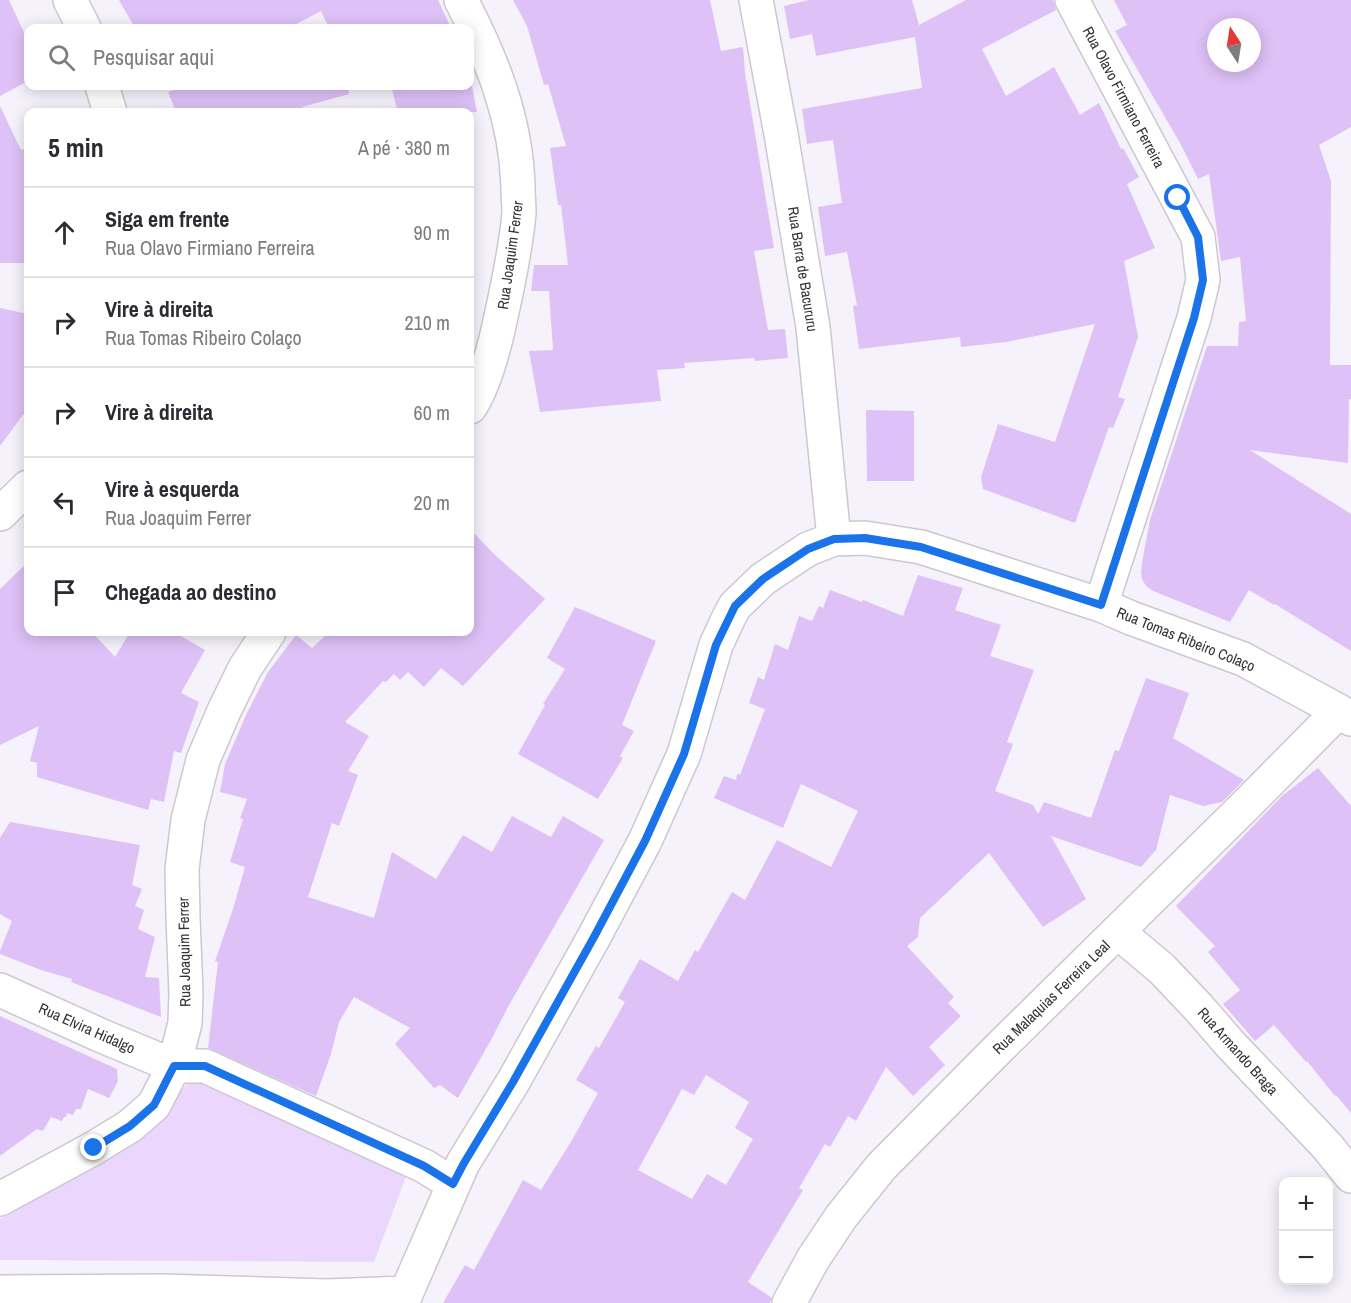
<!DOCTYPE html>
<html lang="pt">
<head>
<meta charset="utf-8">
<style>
  body { margin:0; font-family:"Archivo Narrow",sans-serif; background:#f7f7f7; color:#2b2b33 }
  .controls { position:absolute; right:18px; bottom:18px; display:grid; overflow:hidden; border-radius:12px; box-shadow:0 3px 15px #0003 }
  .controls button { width:54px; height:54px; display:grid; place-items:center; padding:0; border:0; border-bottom:2px solid #e1e1e2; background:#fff; color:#2b2b33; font:30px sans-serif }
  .compass { position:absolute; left:1207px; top:18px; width:54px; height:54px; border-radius:50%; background:#fff; box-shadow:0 3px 15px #0003; rotate:348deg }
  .stop { position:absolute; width:18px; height:18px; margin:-14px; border:4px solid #1a73e8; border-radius:50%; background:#fff }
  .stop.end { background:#1a73e8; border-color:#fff; box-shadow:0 2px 6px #0008 }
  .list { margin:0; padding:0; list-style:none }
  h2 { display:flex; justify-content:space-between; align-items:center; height:78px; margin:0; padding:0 24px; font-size:26px }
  h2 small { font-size:20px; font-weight:400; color:#7c7c81 }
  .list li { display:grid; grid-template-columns:39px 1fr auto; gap:18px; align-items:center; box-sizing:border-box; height:90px; padding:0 24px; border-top:2px solid #e1e1e2 }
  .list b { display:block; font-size:22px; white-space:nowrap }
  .list p { margin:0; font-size:20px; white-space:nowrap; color:#7c7c81 }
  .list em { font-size:20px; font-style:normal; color:#7c7c81 }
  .icon { flex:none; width:33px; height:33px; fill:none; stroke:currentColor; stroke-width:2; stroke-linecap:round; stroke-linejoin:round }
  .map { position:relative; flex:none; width:1351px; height:1303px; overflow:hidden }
  .search { position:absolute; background:#fff; box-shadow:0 3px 15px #0003; left:24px; top:24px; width:450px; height:66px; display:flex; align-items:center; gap:15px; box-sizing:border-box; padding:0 21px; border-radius:12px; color:#7c7c81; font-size:22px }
  .panel { position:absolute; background:#fff; box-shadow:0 3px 15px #0003; left:24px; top:108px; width:450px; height:528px; border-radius:12px }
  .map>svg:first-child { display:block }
</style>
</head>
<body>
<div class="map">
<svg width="1351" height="1303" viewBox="0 0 1351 1303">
  <rect width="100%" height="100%" fill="#f6f2fb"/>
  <path fill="#ebd7fd" d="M192,1079L408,1171L374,1262L0,1260V1219L126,1149Z"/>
  <path fill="#dec1f7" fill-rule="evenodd" d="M0,0H9L28,41V81L0,96Z
    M119,0H438L451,28H329L321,11L289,28H135Z
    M513,0H710L721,51L743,47L745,73L774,248L754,251L768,330L785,329L788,358L755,361L754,358L684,363L685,368L657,370L661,401L540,412L529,351L553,350L549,291H531L534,265H568L561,205H558L550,148L566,146L548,84L544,85L527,26Z
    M809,0H912L919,25L966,0H1053L1056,10L982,49L1006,96L1054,67L1080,115L1099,103L1121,149L1123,148L1139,177L1127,184L1155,248L1124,261L1138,337L1118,397L1125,399L1113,428L1109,427L1075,523L983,489L981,477L998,424L1055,442L1095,324L1006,342L961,347L960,337L859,349L853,306L857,305L847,252L825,256L818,207L842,203L833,140L807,144L802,109L922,88L915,37L816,56L812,34L790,39L784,6Z
    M1114,0H1351V127L1319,145L1331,181L1330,365H1351V399H1349L1348,463L1250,450L1351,514V651L1275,604L1274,605L1249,590L1230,622L1153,591L1146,586L1142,579L1141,572L1143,557L1150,520L1207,346H1238L1239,322L1246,321L1240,257L1221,261L1209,174L1198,179L1180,143L1115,31L1127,25ZM1216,27H1252V63H1216Z
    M185,86H348L349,94L302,107L304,112H176L168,92Z
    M391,86H472L477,112H398Z
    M0,106L21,150L28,148V263H0Z
    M0,308L28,314V408L0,446Z
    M866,410L914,411V481H867Z
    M470,529L495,555L545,599L463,686L441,668L424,687L408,672L400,680L394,674L386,682L383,681L345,722L369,736L348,771L358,775L339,826L332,823L308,897L374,918L392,852L436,879L463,835L492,852L512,816L551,837L563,816L604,840L509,1005L491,1040L458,1098L440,1085L434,1088L395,1044L410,1028L354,997L339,1022L331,1054L316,1096L208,1048L218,962L215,961L233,909L245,867L230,862L243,819L240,818L247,799L220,792L225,764L246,715L268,672L296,635L312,648L329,632H470Z
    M28,562V632H92L115,657L130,632H174L205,650L181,693L199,702L181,753L174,751L164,802L151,799L148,810L37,777V763L30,761L39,726L0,745V589Z
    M918,575L963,588L955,610L1001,625L990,656L1034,670L1007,742L1013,744L995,791L1033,805L1038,814L1044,802L1091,818L1115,750L1119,751L1146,678L1189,693L1173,738L1244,780L1222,802L1203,806L1170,795L1156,850L1141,867L1051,836L1086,899L1043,927L989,853L920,918L918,937L907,946L954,997L948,1003L961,1016L929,1047L945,1065L913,1096L886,1067L856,1121L848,1116L830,1147L825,1144L799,1188L803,1190L748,1282L772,1298L770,1303H443L465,1265L474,1270L523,1180L541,1190L572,1140L598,1093L576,1080L596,1046L599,1048L625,1002L618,998L640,959L678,981L695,950L698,952L732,892L745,900L777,840L831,867L858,811L801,784L783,828L714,798L724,776L736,780L737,774L740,775L765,709L749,703L758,677L764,680L775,644L788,650L799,616L812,621L819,606L823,608L830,590L862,602L863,600L903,616ZM706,1075L749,1102L735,1128L753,1139L726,1185L707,1174L692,1199L638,1170L682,1089L694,1095Z
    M575,607L656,641L622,725L634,731L620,756L623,758L598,799L518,754L545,705L543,704L565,669L547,658Z
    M1318,768L1351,806V1113L1336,1095L1335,1096L1307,1061L1306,1062L1274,1025L1255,1041L1223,1004L1240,990L1208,952L1215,946L1176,906L1282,796Z
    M10,822L140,845L132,885L142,889L135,906L144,910L138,929L155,937L145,977L159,978L161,1017L71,982L72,979L41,970L0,954V951L12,921L0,914V838Z
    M0,1016L117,1069L118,1081L109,1098L88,1089L81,1109H76L73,1115L67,1113L66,1117H64L62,1121L51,1117L43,1131L37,1129L0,1156Z"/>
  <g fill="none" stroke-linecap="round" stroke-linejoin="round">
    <g stroke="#ccc7d0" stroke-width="36">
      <path id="minor" d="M461,0C492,59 516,119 518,186C518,195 519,204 519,213C516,247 509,280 502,312C496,341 486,383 470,407
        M756,0L781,134L813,327L834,539
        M1072,0L1198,237L1203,280L1194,318L1101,605
        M1118,932L1162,969L1198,1007L1231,1045L1327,1146L1351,1176
        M0,990L102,1036L174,1066H205L424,1166L453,1184
        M0,1199L94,1148L130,1126L154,1105L174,1066L185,1023L186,993L183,917L182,869L188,820L203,760L224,711L245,668L269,632
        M0,1292L163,1291L326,1296L405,1293
        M402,1303L463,1163L513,1082L594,937L645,841L684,754L716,645L729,617L735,606L763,579L808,549L834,539L865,538L921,547L1101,605L1131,618L1243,659L1339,711L1351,719
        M789,1303L813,1259L841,1217L881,1167L998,1049L1246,805L1339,711"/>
    </g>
    <g stroke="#ccc7d0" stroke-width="36">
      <path id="major" d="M70,0L84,28
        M102,86L110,112
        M0,514L28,487"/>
    </g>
    <use href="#minor" stroke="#fff" stroke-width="33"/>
    <use href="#major" stroke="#fff" stroke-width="33"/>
  </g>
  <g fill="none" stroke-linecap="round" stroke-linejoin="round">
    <path stroke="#1a73e8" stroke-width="8" d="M94,1148L130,1126L154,1105L174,1066H205L424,1166L453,1184L464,1163L513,1082L594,937L645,841L684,754L716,645L735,606L763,579L808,549L834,539L865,538L921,547L1101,605L1194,318L1203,280L1198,237L1178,198"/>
  </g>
  <g text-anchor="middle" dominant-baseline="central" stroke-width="5" stroke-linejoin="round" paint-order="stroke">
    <g font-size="15" fill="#343236" stroke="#fff">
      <text transform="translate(1124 97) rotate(62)">Rua Olavo Firmiano Ferreira</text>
      <text transform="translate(510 255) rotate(-82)">Rua Joaquim Ferrer</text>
      <text transform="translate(803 269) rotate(81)">Rua Barra de Bacururu</text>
      <text transform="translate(1186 639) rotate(22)">Rua Tomas Ribeiro Colaço</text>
      <text transform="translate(184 952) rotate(-91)">Rua Joaquim Ferrer</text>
      <text transform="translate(1051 997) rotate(-44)">Rua Malaquias Ferreira Leal</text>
      <text transform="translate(87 1028) rotate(24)">Rua Elvira Hidalgo</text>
      <text transform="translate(1238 1051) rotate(48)">Rua Armando Braga</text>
    </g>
  </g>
</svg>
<div class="controls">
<button>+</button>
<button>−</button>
</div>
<svg class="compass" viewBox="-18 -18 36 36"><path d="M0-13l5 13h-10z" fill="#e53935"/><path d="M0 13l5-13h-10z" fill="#7c7c81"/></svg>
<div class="stop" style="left:1178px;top:198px"></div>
<div class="stop end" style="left:94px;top:1148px"></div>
<div class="search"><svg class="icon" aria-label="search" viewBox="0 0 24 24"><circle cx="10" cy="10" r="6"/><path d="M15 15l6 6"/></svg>Pesquisar aqui</div>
<section class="panel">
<h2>5 min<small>A pé · 380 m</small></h2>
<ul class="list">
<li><svg class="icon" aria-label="ahead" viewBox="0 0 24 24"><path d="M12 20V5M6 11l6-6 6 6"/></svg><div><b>Siga em frente</b><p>Rua Olavo Firmiano Ferreira</p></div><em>90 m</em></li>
<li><svg class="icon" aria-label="right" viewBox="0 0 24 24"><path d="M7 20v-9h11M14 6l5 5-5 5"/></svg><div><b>Vire à direita</b><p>Rua Tomas Ribeiro Colaço</p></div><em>210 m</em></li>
<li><svg class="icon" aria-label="right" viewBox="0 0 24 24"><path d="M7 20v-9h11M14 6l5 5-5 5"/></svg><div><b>Vire à direita</b></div><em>60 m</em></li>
<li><svg class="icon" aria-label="left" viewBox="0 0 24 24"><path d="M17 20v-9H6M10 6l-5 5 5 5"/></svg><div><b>Vire à esquerda</b><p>Rua Joaquim Ferrer</p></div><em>20 m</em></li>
<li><svg class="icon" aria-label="arrive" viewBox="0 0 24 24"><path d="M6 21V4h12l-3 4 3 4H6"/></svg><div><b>Chegada ao destino</b></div></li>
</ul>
</section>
</div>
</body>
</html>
